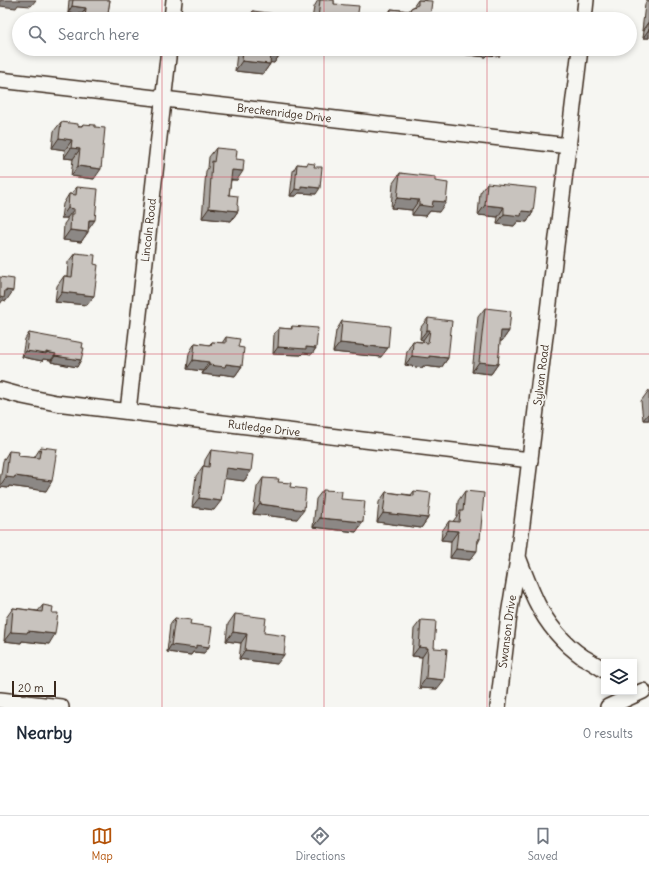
<!DOCTYPE html>
<html lang="en">
<head>
<meta charset="utf-8">
<style>
  body { margin:0; font-family:Delius,sans-serif; background:#f6f6f7; color:#1f2937 }
  .controls { position:absolute; right:12px; bottom:12px; display:grid; overflow:hidden; border-radius:0px; box-shadow:0 2px 6px #0003 }
  .controls button { width:36px; height:36px; display:grid; place-items:center; padding:0; border:0; border-bottom:1px solid #e0e1e3; background:#fff; color:#1f2937; font:20px sans-serif }
  .scale { position:absolute; left:12px; bottom:10px; width:44px; box-sizing:border-box; padding-left:4px; border:2px solid #3b2a1e; border-top:0; font-size:11px; line-height:14px; white-space:nowrap; color:#3b2a1e; -webkit-text-stroke:3px #f6f6f2; paint-order:stroke }
  .list { margin:0; padding:0; list-style:none }
  h2 { display:flex; justify-content:space-between; align-items:center; height:52px; margin:0; padding:0 16px; font-size:17px }
  h2 small { font-size:13px; font-weight:400; color:#747a83 }
  .icon { flex:none; width:22px; height:22px; fill:none; stroke:currentColor; stroke-width:2; stroke-linecap:round; stroke-linejoin:round }
  .map { position:relative; flex:none; width:649px; height:707px; overflow:hidden }
  .search { position:absolute; background:#fff; box-shadow:0 2px 6px #0003; left:12px; right:12px; top:12px; height:44px; display:flex; align-items:center; gap:10px; box-sizing:border-box; padding:0 14px; border-radius:22px; color:#747a83; font-size:15px }
  .sheet { height:108px; background:#fff }
  nav { display:flex; justify-content:space-around; align-items:center; box-sizing:border-box; height:56px; border-top:1px solid #e0e1e3; background:#fff; font-size:11px; color:#747a83 }
  nav a { display:grid; justify-items:center; gap:2px }
  nav .on { color:#b45309 }
  .map>svg:first-child { display:block }
</style>
</head>
<body>
<div class="map">
<svg width="649" height="707" viewBox="0 0 649 707">
  <rect width="100%" height="100%" fill="#f6f6f2"/>
  <filter id="ink" filterUnits="userSpaceOnUse"><feTurbulence type="fractalNoise" baseFrequency=".025" numOctaves="2"/><feDisplacementMap in="SourceGraphic" scale="8" xChannelSelector="R" yChannelSelector="G"/><feConvolveMatrix kernelMatrix="1 2 1 2 8 2 1 2 1" color-interpolation-filters="sRGB"/></filter>
  <g filter="url(#ink)">
    <g fill="none" stroke-linecap="round" stroke-linejoin="round">
      <g stroke="#3b2a1e" stroke-width="18">
        <g id="minor">
          <path d="M172,19L174,0"/>
          <path d="M584,19L586,0"/>
          <path d="M580,49L518,557C524,573 530,589 537,603C547,624 564,644 583,657C590,661 597,665 604,670"/>
          <path id="s1" d="M0,80L569,146"/>
          <path id="s2" d="M0,390L22,396L56,403L530,460"/>
          <path id="s3" d="M128,411L169,49"/>
          <path d="M0,700L61,707"/>
          <path id="s4" d="M498,707L509,615L518,559"/>
          <path d="M608,707L643,691"/>
        </g>
      </g>
      <use href="#minor" stroke="#f6f6f2" stroke-width="15"/>
    </g>
    <path fill="#aca8a3" stroke="#3b2a1e" d="M69,0H110L107,19H81L82,14L68,13Z
      M318,0H334V4L357,19H312L314,7Z
      M418,0H427L429,19H385L391,9L409,11L411,8L413,7Z
      M647,0H649V38H643L644,31H642L645,4Z
      M253,11L275,19H248Z
      M240,49H281V53L274,63L270,62V64L263,74L235,71L237,53Z
      M462,49H506L500,56L488,55L486,57L461,54Z
      M61,122L81,126L83,124L94,179L71,176L73,159L64,158L65,150L52,148L54,131Z
      M216,148L236,159L237,180H231L229,195L237,205L238,211L231,221L202,218L206,171L208,168L209,157Z
      M307,163L314,167L316,194L299,193L296,196H290L293,171L297,164L306,165Z
      M400,173L435,181L439,212L430,211L426,216L412,215V210L391,208L393,183Z
      M487,183L533,212L527,222L518,221L514,226L497,224L498,217L478,215L480,193Z
      M77,187L88,230V232L81,242L63,240L64,224L67,220V218H61L63,204L69,194H71Z
      M75,253L94,264L87,305L55,302L57,286L64,276H67L68,262Z
      M485,308L509,331L502,341H500L498,364L491,374L472,372L478,317Z
      M428,318L448,358L441,368L423,366L422,368L405,365L407,351L413,341L423,342V340L420,339L421,327Z
      M342,321L381,357L333,352L336,331Z
      M292,326L316,348L312,354L303,353L301,355L273,354L274,334L279,328L291,329Z
      M29,333L82,348L77,367L51,362V360L43,359L42,361L22,357L25,339Z
      M226,337L238,347L242,366L235,376L220,374L219,376L202,374L203,371L187,369L189,353L195,343L209,345L212,342L222,343Z
      M649,390V420H643L641,401Z
      M41,447L46,491L9,486L8,488L0,487V480L3,461L9,451L18,456L34,458Z
      M211,450L251,471L244,481L224,478L214,510L192,507L196,476L203,466H204L205,460Z
      M263,478L278,482L290,487L297,519L253,514L257,487Z
      M323,490L363,522L356,532L313,527L316,499Z
      M414,491L428,518L421,528L377,522L379,502L386,492L411,495Z
      M465,491L480,539L478,543L470,560L450,558L451,541L441,540L442,531L449,521L453,522L454,520L457,516L458,501Z
      M43,605L49,644L22,641L21,643L4,641L6,618L13,608L38,611Z
      M235,614L264,633L277,664L239,659L241,643L226,641L228,624Z
      M175,618L190,624L204,653L193,652L191,655L167,652L170,625Z
      M421,620L434,648L437,689L419,688L422,657L412,656L414,629Z"/>
    <path fill="#8c8885" stroke="#3b2a1e" d="M0,0H36L31,6L18,5L16,8L0,6Z
      M72,6L86,8L82,14L68,13Z
      M423,16L430,17L429,19H421Z
      M649,21V23L644,31H642Z
      M649,29V38H643Z
      M465,49H506L500,56L488,55L486,57L461,54Z
      M513,49H524V50Z
      M271,52L281,53L274,63L264,62Z
      M242,61L270,64L263,74L235,71Z
      M59,138L72,140L65,150L52,148Z
      M71,148L80,149L73,159L64,158Z
      M78,166L101,169L94,179L71,176Z
      M232,170L243,171L237,180L225,179Z
      M301,186L320,188L316,194L299,193L296,196H290L295,189Z
      M397,198L419,200L412,210L391,208Z
      M433,201L446,202L439,212L430,211L426,216L412,215L419,205Z
      M485,205L504,207L498,217L478,215Z
      M68,208L74,209L67,218H61Z
      M209,208L238,211L231,221L202,218Z
      M522,211L533,212L527,222L518,221L514,226L497,224L504,214Z
      M89,220H95L88,230Z
      M70,230L88,232L81,242L63,240Z
      M5,290L13,291L6,301L3,300L0,304V297Z
      M62,292L94,296L87,305L55,302Z
      M427,330H430L423,340L420,339Z
      M501,331H509L502,341L495,340Z
      M340,343L388,348L381,357L333,352Z
      M278,347H306L316,348L312,354L303,353L301,355L273,354Z
      M26,351L46,352L56,354L51,360L43,359L42,361L22,357Z
      M55,356L81,360L77,367L51,362Z
      M412,356H429L448,358L441,368L423,366L422,368L405,365Z
      M193,360L209,362L203,371L187,369Z
      M479,362L498,364L491,374L472,372Z
      M226,364L242,366L235,376L220,374L219,376L202,374L209,365Z
      M649,413V420H643Z
      M226,468L251,471L244,481L219,478Z
      M15,476L52,481L46,491L9,486L8,488L0,487V486L6,477Z
      M199,498L221,501L214,510L192,507Z
      M260,504L304,510L297,519L253,514Z
      M383,513L428,518L421,528L377,522Z
      M320,518L363,522L356,532L313,527Z
      M448,530L458,531L451,541L441,540Z
      M456,549L477,551L470,560L450,558Z
      M28,631L55,634L49,644L22,641L21,643L4,641L11,632Z
      M233,632L247,634L241,643L226,641Z
      M171,645H196L209,647L204,653L193,652L191,655L167,652Z
      M419,647L428,648L422,657L412,656Z
      M245,650L284,655L277,664L239,659Z
      M426,678L444,680L437,689L419,688Z"/>
    <path fill="#c8c3be" stroke="#3b2a1e" d="M73,0H110L107,19H85L86,8L72,6Z
      M320,0H334V4L359,6L357,19H318Z
      M418,0L432,1L430,17L423,16L422,19H390L391,9L410,11L411,8L418,5Z
      M253,11L276,14L275,19H252Z
      M243,49H281V53L271,52L270,64L242,61Z
      M61,122L78,124V126H82L83,124L95,125V127L105,128L101,169L78,166L80,149L71,148L72,140L59,138Z
      M216,148L237,150L236,159L244,160L243,171L232,170L229,195L238,196L237,205L238,206V211L209,208L212,161L214,162Z
      M307,163L315,164L314,167H322L320,188L301,186V190L295,189L297,164L307,165Z
      M400,173L435,177V181L448,183L446,202L433,201L432,207L419,205V200L397,198Z
      M487,183L536,188L533,212L522,211L521,216L504,214V207L485,205Z
      M77,187L98,189L95,220H89L88,232L70,230L71,214H74V209L68,208L69,194L76,195Z
      M75,253L95,255L94,264L98,265L94,296L62,292L64,276L72,277Z
      M0,277L14,279L13,291L5,290L4,298L0,297Z
      M485,308L511,311L509,331H501L498,364L479,362Z
      M428,318L452,321L448,358L429,356V358L412,356L413,341L428,343L430,330H427Z
      M342,321L390,326L388,348L340,343Z
      M292,326L318,328L316,348L306,347V349L278,347L279,328L292,329Z
      M29,333L83,343L82,348H84L81,360L55,356L56,354L46,352V354L26,351Z
      M226,337L240,339L238,347L244,348L242,366L226,364L225,367L209,365V362L193,360L195,343L211,345L212,342L226,343Z
      M41,447L57,449L52,481L15,476L14,478L6,477L9,451L19,452L18,456L39,458Z
      M211,450L253,455L251,471L226,468L221,501L199,498L203,466L209,467Z
      M263,478L279,479L278,482L291,483L290,487L306,489L304,510L260,504Z
      M323,490L342,491L341,499L365,501L363,522L320,518Z
      M414,491L431,493L428,518L383,513L386,492L414,496Z
      M465,491L484,493L480,539H478L477,551L456,549L458,531L448,530L449,521L459,522L460,511H463Z
      M43,605L53,607L52,613H58L55,634L28,631L27,633L11,632L13,608L42,612Z
      M235,614L266,618L264,633L286,636L284,655L245,650L247,634L233,632Z
      M175,618L191,620L190,624L212,627L209,647L196,645V648L171,645Z
      M421,620L436,621L434,648L447,649L444,680L426,678L428,648L419,647Z"/>
  </g>
  <path fill="none" stroke="#d1495b" stroke-width="1" stroke-opacity="0.55" d="M162,0V19M324,0V19M487,0V19M162,49V707M324,49V707M487,49V707M0,177H649M0,354H649M0,530H649"/>
  <g text-anchor="middle" dominant-baseline="central" stroke-width="3.5" stroke-linejoin="round" paint-order="stroke">
    <g font-size="11" fill="#3b2a1e" stroke="#f6f6f2">
      <text stroke="none"><textPath href="#s1" startOffset="286">Breckenridge Drive</textPath></text>
      <text stroke="none"><textPath href="#s3" startOffset="182">Lincoln Road</textPath></text>
      <text transform="translate(541 375) rotate(-83)">Sylvan Road</text>
      <text stroke="none"><textPath href="#s2" startOffset="267">Rutledge Drive</textPath></text>
      <text stroke="none"><textPath href="#s4" startOffset="76">Swanson Drive</textPath></text>
    </g>
  </g>
</svg>
<div class="controls">
<button><svg class="icon" aria-label="layers" viewBox="0 0 24 24"><path d="M12 4l9 5-9 5-9-5zM3 14l9 5 9-5"/></svg></button>
</div>
<div class="scale">20 m</div>
<div class="search"><svg class="icon" aria-label="search" viewBox="0 0 24 24"><circle cx="10" cy="10" r="6"/><path d="M15 15l6 6"/></svg>Search here</div>
</div>
<section class="sheet">
<h2>Nearby<small>0 results</small></h2>
<ul class="list">
</ul>
</section>
<nav>
<a class="on"><svg class="icon" aria-label="map" viewBox="0 0 24 24"><path d="M3 6l6-2 6 2 6-2v14l-6 2-6-2-6 2zM9 4v14M15 6v14"/></svg>Map</a>
<a><svg class="icon" aria-label="directions" viewBox="0 0 24 24"><path d="M12 3l9 9-9 9-9-9zM9 14v-3h6M13 9l2 2-2 2"/></svg>Directions</a>
<a><svg class="icon" aria-label="saved" viewBox="0 0 24 24"><path d="M7 4h10v16l-5-4-5 4z"/></svg>Saved</a>
</nav>
</body>
</html>
